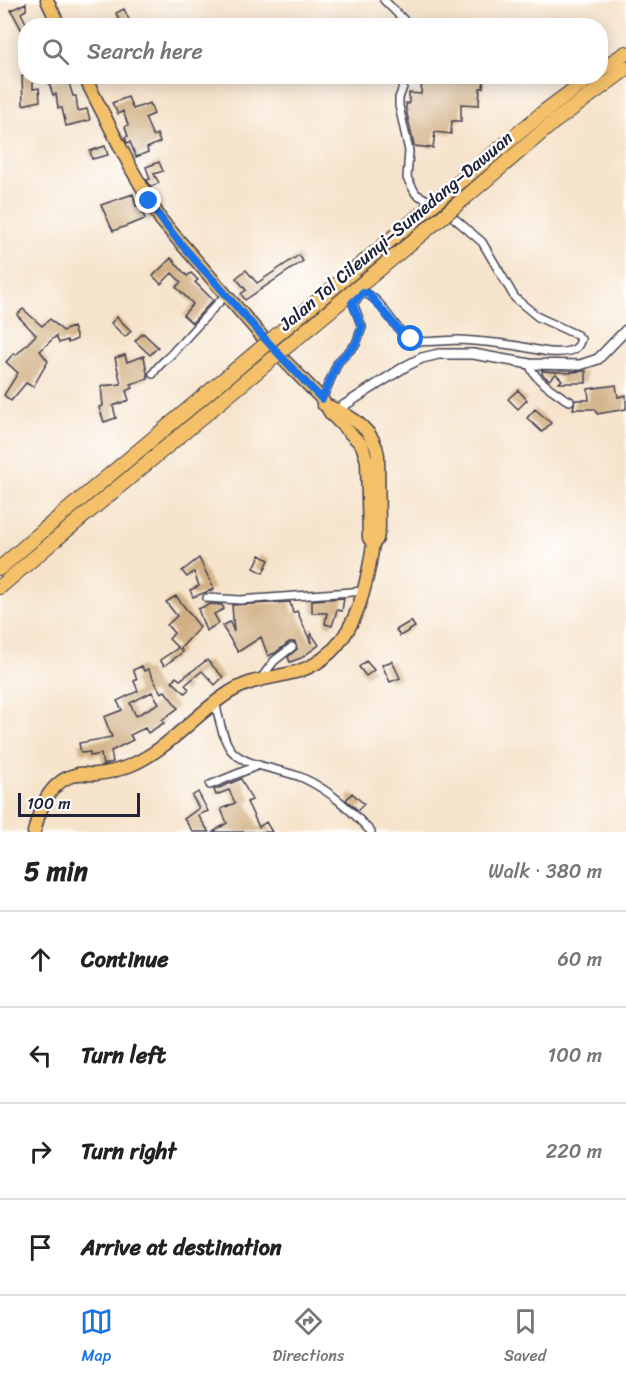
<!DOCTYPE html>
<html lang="en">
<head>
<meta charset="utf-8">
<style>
  body { margin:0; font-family:Sriracha,sans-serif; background:#f2f2f2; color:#222 }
  .scale { position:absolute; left:18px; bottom:15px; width:122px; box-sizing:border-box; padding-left:6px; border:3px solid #22223b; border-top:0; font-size:16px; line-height:21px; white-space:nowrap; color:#22223b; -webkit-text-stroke:4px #fff; paint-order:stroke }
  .stop { position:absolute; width:18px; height:18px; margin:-14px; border:4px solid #1a73e8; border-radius:50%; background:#fff }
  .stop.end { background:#1a73e8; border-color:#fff; box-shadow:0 2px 6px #0008 }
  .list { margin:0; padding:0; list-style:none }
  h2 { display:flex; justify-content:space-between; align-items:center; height:78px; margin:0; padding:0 24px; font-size:26px }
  h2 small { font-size:20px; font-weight:400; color:#767676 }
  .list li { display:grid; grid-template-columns:39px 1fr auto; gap:18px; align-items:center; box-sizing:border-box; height:96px; padding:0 24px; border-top:2px solid #e0e0e0 }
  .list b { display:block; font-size:22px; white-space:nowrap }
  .list em { font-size:20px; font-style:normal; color:#767676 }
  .icon { flex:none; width:33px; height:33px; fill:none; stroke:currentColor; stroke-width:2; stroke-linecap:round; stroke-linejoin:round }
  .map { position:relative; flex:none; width:626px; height:832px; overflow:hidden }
  .search { position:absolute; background:#fff; box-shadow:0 3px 15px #0003; left:18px; right:18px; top:18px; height:66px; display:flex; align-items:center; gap:15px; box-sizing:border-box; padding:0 21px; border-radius:24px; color:#767676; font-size:22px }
  .sheet { height:462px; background:#fff }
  nav { display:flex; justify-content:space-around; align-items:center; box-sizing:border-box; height:84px; border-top:2px solid #e0e0e0; background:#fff; font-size:16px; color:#767676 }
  nav a { display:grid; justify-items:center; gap:3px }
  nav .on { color:#1a73e8 }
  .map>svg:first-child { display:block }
</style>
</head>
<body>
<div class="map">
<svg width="626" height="832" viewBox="0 0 626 832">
  <rect width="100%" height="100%" fill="#fff"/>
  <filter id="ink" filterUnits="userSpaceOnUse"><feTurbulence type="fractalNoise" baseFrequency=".0167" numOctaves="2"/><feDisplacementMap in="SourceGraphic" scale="12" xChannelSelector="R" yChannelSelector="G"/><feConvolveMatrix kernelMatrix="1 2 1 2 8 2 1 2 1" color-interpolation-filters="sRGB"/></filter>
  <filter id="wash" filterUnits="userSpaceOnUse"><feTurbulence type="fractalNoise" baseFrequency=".008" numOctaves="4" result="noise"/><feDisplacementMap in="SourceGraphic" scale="24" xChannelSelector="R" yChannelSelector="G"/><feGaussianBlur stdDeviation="1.35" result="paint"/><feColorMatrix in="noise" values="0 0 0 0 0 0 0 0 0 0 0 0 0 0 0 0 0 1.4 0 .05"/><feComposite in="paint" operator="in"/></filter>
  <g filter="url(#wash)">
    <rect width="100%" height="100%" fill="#f6e3cb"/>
    <g id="blocks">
      <path fill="#d1b084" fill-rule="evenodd" d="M26,3V10L21,13L26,23V38L11,10Z
        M124,9L132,26H122L116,13Z
        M22,76H33V89L39,88L40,101L23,105Z
        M422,76L484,78L483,88H480L479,105L461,104V121H452L451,134L435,132L433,148L414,146L406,109V103L409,104V93L421,94Z
        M67,77L73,96H76L78,111L87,109L90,120L66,126L62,108H58L56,94L53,95L49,83Z
        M128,97L133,109L150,103L154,114L145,118L153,136L157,134L160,142L147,148L148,152L136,157L130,142L127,143L125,137L128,136L125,127L128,125L123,111L118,114L112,103Z
        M105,146L108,155L92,159L90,151Z
        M159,162L163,171L154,174L159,183L151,187L147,180L150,179L146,167Z
        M133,194L136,206L140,205L145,219L113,231L101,205Z
        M299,255L303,261L245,300L241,294L246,290L236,278L246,270L257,283Z
        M171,258L187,276L191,273L198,280L195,282L213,300L192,323L183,315L193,304L176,287L181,282L172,273L161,284L153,276Z
        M23,309L42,326L50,319L63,331L73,327L77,339L68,343L67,340L59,343L56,336L40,351L48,361L33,387L26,383L11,401L4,395L18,373L6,362L14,353L16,355L36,335L17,315Z
        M117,317L131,331L125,337L111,323Z
        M143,333L158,347L150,355L135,341Z
        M125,355L127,362L144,356L148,379L131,384L133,388L126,391L129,400L113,406L116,418L104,422L99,407L103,406L101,386L121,384L115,358Z
        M542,371L571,373V372L586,371V383H559L562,380L556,374L549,380L542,374Z
        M616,385L618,397L626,395V409L597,414L595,409H573L575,400H589L588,389Z
        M518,390L527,400L518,409L508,399Z
        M535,409L551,423L542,432L527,418Z
        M260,555L269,560L263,573L254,568Z
        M199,558L214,589L193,597L190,590L199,586L194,572L187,577L182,571Z
        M176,596L200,627L180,649L183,652L164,666L160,660L178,648L169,639L174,633L167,625L177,616L166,602Z
        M344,598L342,611L337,610L332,626L325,624L327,613H312V600Z
        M290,602L293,613L297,611L311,643V633L319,645L301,658L290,662L288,657L297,649L295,642H289L275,653L268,656L261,637L238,652L222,626L230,622L234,632L232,605Z
        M210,604L222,605L224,609L214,614L219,623L206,631L198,609Z
        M411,621L415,627L400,636L396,630Z
        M207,660L223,677L215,685L202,671L185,685L189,689L185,693L172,681L176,677L180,680Z
        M366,661L374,670L366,676L359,667Z
        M392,661L400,678L390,682L382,665Z
        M142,666L144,671L148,669L161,693L165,691L178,708L162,720L164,723L148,733L145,728L130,735L133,740L111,751L113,762L103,765L101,754L90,756V752L81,753L79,743L112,737L104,717L122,710L117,701L138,691L134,681L137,679L133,670ZM152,692L159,703L136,716L130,703Z
        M241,779L252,800L247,802L259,827L266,822L272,832H213L227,823L221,809L235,803L229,790L216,795L214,790Z
        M198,792L208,811L198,815L209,832H193L184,819L199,808L192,796Z
        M352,793L364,804L358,810L346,800Z"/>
    </g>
  </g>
  <g filter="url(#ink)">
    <use href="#blocks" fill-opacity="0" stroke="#423f51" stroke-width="1.5"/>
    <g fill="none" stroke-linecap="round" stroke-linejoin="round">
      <g stroke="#423f51" stroke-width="10">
        <path id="minor" d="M384,0L403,19L407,26
          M407,76L399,98V106L409,151L407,178L416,194L435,204
          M530,364C532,379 554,390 565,399L570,401
          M153,374C158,364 168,359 175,350C192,332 208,313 226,295
          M322,399L338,362L356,344L362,327L353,303L363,293C383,297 392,331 413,340C423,344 446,340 459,340C479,341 499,343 518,346C535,349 553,355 569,351C576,350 579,346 581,339L577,335L538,317L515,298L482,242L447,212
          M207,598L240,600L365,591
          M262,677L274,661L292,647
          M215,702C219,717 222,738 231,750C245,767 283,769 303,778C331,791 351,810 371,832
          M210,785L259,765"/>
      </g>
      <g stroke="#423f51" stroke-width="12">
        <path id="tertiary" d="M332,413L406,366L422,358L439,354H473L530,364L580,365L598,359L626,330"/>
      </g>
      <g stroke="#423f51" stroke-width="15">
        <path id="primary" d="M47,0L59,26
          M84,76L132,170L161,220L272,348L322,399L331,414L362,445L367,461L369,538L373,544
          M34,832C40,807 50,780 78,774C84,773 90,775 96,774C107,773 122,769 131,765C169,749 196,713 230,692C253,678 275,678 299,671C352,654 366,593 373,544L377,539L379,528L378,455C374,428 347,413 323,404"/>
      </g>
      <g stroke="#423f51" stroke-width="16">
        <path id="motorway" d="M600,70L626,53
          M456,185L545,111L592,76
          M466,197L554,122L626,69
          M0,568L45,529
          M0,587L55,540"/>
      </g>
      <use href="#minor" stroke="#fff" stroke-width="7"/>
      <use href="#tertiary" stroke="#fff" stroke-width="9"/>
      <use href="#primary" stroke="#f4c16a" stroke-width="12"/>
      <use href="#motorway" stroke="#f4c16a" stroke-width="14"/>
      <g stroke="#423f51" stroke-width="16" stroke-linecap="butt">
        <path id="motorway-bridge" d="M45,529L456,185
          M55,540L466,197"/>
      </g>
      <use href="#motorway-bridge" stroke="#f4c16a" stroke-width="14"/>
    </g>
  </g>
  <g fill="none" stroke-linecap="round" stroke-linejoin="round" filter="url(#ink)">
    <path stroke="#1a73e8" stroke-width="8" d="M149,201C168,231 192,257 216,283C250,323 285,362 322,399L338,362L356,344L362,327L352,303L363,293L369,294L398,329L411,339"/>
  </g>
  <g text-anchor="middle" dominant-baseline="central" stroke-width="5" stroke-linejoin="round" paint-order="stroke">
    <g font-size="18" fill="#22223b" stroke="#fff">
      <text transform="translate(396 231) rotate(-40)">Jalan Tol Cileunyi–Sumedang–Dawuan</text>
    </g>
  </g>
</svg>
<div class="scale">100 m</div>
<div class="stop" style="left:411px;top:339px"></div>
<div class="stop end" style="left:149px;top:201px"></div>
<div class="search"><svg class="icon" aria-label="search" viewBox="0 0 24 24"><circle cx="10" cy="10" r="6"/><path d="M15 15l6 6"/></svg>Search here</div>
</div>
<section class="sheet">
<h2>5 min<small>Walk · 380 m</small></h2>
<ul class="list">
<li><svg class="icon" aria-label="ahead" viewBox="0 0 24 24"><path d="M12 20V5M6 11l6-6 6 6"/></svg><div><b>Continue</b></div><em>60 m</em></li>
<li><svg class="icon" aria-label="left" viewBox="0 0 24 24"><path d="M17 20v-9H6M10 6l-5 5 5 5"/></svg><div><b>Turn left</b></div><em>100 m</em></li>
<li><svg class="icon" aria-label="right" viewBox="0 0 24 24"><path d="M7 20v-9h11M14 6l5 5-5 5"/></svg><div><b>Turn right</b></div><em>220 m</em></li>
<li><svg class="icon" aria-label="arrive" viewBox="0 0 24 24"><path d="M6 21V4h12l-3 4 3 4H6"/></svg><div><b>Arrive at destination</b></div></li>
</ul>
</section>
<nav>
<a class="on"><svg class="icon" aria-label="map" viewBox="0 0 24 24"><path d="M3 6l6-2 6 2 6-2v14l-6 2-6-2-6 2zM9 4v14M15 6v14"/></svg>Map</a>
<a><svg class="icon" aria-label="directions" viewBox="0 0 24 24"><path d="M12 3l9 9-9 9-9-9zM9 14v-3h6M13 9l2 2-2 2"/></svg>Directions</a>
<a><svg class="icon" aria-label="saved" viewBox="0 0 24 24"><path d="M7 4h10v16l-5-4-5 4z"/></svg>Saved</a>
</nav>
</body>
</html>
